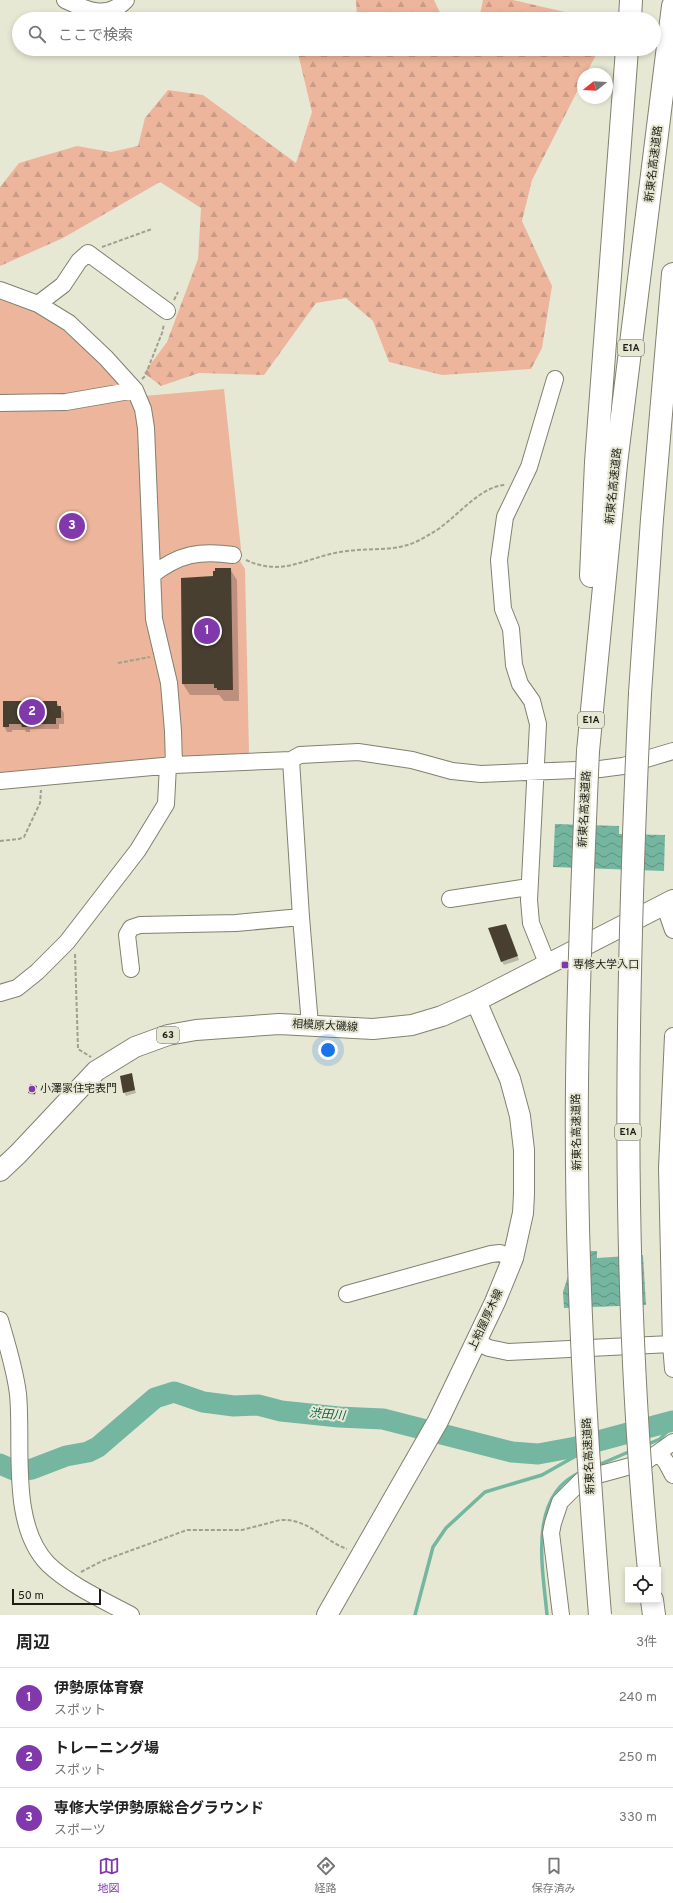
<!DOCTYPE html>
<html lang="ja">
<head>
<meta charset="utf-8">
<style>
  body { margin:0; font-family:Overpass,"Noto Sans JP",sans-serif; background:#f6f6f6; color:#222 }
  .controls { position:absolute; right:12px; bottom:12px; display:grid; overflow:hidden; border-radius:0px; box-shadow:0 2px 6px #0003 }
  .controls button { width:36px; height:36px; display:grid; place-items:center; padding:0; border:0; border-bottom:1px solid #e0e0e0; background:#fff; color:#222; font:20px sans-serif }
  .compass { position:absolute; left:577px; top:68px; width:36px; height:36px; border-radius:50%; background:#fff; box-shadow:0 2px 6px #0003; rotate:252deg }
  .scale { position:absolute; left:12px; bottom:10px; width:89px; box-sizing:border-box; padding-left:4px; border:2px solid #1d1d16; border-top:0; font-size:11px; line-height:14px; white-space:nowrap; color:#1d1d16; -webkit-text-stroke:3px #e7e8d4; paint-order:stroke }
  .you { position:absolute; left:328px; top:1050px; width:14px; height:14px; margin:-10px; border:3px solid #fff; border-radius:50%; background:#1a73e8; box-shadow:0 0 0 6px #1a73e833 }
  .badge { display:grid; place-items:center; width:26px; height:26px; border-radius:50%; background:#8038ab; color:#fff; font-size:13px; font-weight:700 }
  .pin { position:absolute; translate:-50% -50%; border:2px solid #fff; box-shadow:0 1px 4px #0006 }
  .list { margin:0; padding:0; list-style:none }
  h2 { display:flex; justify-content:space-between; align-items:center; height:52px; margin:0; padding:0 16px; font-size:17px }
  h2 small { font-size:13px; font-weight:400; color:#767676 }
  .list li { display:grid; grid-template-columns:26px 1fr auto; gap:12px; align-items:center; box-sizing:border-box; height:60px; padding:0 16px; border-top:1px solid #e0e0e0 }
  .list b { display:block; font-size:15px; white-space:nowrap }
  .list p { margin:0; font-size:13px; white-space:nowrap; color:#767676 }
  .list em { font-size:13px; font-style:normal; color:#767676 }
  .icon { flex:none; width:22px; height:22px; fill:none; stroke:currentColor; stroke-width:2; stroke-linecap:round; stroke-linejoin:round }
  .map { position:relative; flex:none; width:673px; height:1615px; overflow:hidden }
  .search { position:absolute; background:#fff; box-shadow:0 2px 6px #0003; left:12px; right:12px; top:12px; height:44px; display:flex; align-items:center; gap:10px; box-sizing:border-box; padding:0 14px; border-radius:22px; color:#767676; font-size:15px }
  .sheet { height:232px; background:#fff }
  nav { display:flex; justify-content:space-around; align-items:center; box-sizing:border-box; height:56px; border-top:1px solid #e0e0e0; background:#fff; font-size:11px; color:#767676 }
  nav a { display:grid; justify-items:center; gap:2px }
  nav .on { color:#8038ab }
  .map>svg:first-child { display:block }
</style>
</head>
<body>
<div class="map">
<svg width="673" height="1615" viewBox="0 0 673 1615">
  <defs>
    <pattern id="forest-firs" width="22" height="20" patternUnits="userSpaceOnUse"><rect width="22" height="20" fill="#ecb59c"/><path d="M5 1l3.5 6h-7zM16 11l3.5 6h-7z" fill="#ca9b86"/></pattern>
    <pattern id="water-waves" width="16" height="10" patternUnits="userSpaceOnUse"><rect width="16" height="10" fill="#74b6a0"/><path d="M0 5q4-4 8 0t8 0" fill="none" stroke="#5f9381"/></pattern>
  </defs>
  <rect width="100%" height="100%" fill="#e7e8d4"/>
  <path fill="url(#forest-firs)" d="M356,0H434L443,19H328L341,12L357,16Z
    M483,0H513L595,19H479Z
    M297,49H599L586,74H583V80L532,180L522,221L552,286L542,348L531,369L442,375L389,362L373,321L346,298L316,303L264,375L199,373L161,386L144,373L167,342L198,259L201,208L160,182L63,238L0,266V187L19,163L77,146L111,152L138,146L145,118L168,90L203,95L296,163L312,112Z"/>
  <path fill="#ecb59c" d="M0,297L46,316L61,328L106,366L125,387L137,410L163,684L167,753L162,759L0,773Z
    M224,389L241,549L236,555L245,569L249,753L183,758L179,753L162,620L144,396Z"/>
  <path fill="url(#water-waves)" d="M555,824L619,826V834L665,835L664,871L553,867Z
    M576,1251H597V1258L643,1255L646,1305L564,1308L563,1292Z"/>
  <path fill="#0003" d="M230,569L237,580L239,701H224L219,695H190L183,684L214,577L216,572Z
    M4,702H56L64,713V724H59V729H30V732H26L25,730H12V732H7L4,726Z
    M507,929L519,960L504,965L502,962Z
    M131,1074L136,1093L126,1096L124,1092Z
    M36,1087L35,1095L30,1094L29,1093Z"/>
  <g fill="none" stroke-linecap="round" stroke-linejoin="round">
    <path stroke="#74b6a0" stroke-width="3.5" d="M595,1444L601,1440
      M646,1445L660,1439L673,1425
      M596,1466L633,1450
      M415,1615L433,1547L446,1528L485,1492L542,1475L581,1453
      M547,1615C543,1569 527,1495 581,1472"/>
    <path stroke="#74b6a0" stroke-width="21" d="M0,1464L16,1471L32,1469L66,1456L88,1452L98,1447L155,1398L174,1392L203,1402L234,1406L258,1405L281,1411L339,1417L383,1419L512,1452L538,1454L576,1447L673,1421"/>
  </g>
  <path fill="#493f31" d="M215,568H231L233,690H217V688H214V684H182L181,578L213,576V571H215Z
    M3,701H57V706H61V718H56V724H27V727H22L21,724H9V727H3Z
    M506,924L518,956L501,962L488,928Z
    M132,1073L135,1090L123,1093L120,1076Z
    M30,1084L37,1086L35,1094L28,1093Z"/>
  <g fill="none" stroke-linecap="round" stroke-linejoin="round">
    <g stroke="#81816f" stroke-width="18">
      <path id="minor" d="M65,0C86,10 107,20 126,0
        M0,290L38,304L69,323L106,358L135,390L143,409L146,428L154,619L169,683L173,731L174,765L291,760L301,917L310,1025
        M38,304L63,285L79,261L88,253L167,311
        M0,403L66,402L135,390
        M152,575C179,554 200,550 233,555
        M291,760L300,755L358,752L412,760L452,771L481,774L600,769L623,766L673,751
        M0,781L174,765
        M450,899L529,887
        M664,904L673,930
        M547,963L531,923L529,900L538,724L532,701L520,684L514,665L511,629L503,609L499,560L505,517L529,467L555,379
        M131,969L127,935L131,928L140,925L236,923L301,917
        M0,993L17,988L37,972L67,942L138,850L166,804L168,765
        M673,1036L667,1168L671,1344L673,1369
        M347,1294L491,1254L500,1253L513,1258
        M0,1320C7,1344 15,1369 18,1394C23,1445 9,1524 48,1564C71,1586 103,1600 131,1615
        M476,1342L489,1348L508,1352L671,1344
        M659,1453L666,1462L673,1475
        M561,1615L551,1533L553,1523L560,1502L583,1479L645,1462L673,1442"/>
    </g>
    <g stroke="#81816f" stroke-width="22">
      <path id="major" d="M0,1171L18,1154L96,1071L135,1047L168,1035L196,1030L279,1024L373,1029L412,1025L442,1016L476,1001L673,900
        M327,1615L438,1421L495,1302L513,1258L523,1213L524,1194V1150L520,1116L510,1079L476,1001"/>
    </g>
    <g stroke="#81816f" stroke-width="24">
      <path id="highway" d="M630,19L631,0
        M591,576L596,462L627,49
        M640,693L652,519L673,274
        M588,751L616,464L673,6
        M652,1600L654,1615"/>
    </g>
    <path stroke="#9fa090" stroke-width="2" stroke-dasharray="4 2" stroke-linecap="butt" d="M102,247L152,229
      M174,300L178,292
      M142,379L145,376L162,333L164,324
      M246,560C282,577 305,558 340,552C361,548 384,551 404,546C413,544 424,538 432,533C454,521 479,486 505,485
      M118,663L150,657
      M0,841L19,839L24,837L40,803L41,790
      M75,954L78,1049L91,1057
      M81,1572L102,1561L187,1530H242L280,1520C308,1518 324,1541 347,1549"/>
    <use href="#minor" stroke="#fff" stroke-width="16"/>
    <use href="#major" stroke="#fff" stroke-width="20"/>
    <use href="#highway" stroke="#fff" stroke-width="22"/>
    <g stroke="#81816f" stroke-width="24" stroke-linecap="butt">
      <path id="highway-bridge" d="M640,693C626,985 620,1278 649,1570
        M588,751C583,863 578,974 577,1086C575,1261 586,1440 600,1615"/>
    </g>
    <use href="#highway-bridge" stroke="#fff" stroke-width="22"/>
  </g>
  <g fill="#8038ab" stroke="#e7e8d4" stroke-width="1.5">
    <rect x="561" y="961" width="8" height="8" rx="2"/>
    <circle cx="32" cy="1089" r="4"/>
  </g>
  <g text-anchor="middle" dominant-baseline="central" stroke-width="4" stroke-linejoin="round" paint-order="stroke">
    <g fill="#e7e8d4" stroke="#5a5a4f" stroke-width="1">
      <rect x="618" y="340" width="26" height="16" rx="3"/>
      <rect x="578" y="712" width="26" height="16" rx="3"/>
      <rect x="157" y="1027" width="22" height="16" rx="3"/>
      <rect x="615" y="1124" width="26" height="16" rx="3"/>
    </g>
    <g font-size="10" font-weight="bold" fill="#1d1d16">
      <text x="631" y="348">E1A</text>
      <text x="591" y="720">E1A</text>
      <text x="168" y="1035">63</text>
      <text x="628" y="1132">E1A</text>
    </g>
    <g font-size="11" fill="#1d1d16" stroke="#e7e8d4">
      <text transform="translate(654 164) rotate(-83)">新東名高速道路</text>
      <text transform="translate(614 486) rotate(-84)">新東名高速道路</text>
      <text transform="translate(585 809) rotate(-87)">新東名高速道路</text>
      <text transform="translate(325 1026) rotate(3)">相模原大磯線</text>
      <text transform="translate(577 1132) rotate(-91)">新東名高速道路</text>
      <text transform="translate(486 1320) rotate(-65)">上粕屋厚木線</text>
      <text transform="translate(589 1456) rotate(-93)">新東名高速道路</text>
    </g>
    <g font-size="11" fill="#1d1d16" stroke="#e7e8d4" text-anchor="start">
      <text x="573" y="965">専修大学入口</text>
      <text x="40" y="1089">小澤家住宅表門</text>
    </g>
    <g font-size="12" font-style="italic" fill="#04604b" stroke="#e7e8d4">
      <text transform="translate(327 1415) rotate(5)">渋田川</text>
    </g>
  </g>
</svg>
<div class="controls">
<button><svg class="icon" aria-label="locate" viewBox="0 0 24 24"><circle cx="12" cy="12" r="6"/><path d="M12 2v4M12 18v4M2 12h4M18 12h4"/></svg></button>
</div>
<svg class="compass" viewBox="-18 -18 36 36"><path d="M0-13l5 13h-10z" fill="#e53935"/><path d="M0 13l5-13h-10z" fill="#767676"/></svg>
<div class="scale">50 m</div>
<div class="you"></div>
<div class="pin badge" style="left:207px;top:631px">1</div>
<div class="pin badge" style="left:32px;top:712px">2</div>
<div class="pin badge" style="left:72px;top:526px">3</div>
<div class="search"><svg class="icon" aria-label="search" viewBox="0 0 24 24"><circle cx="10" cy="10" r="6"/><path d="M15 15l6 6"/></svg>ここで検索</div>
</div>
<section class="sheet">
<h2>周辺<small>3件</small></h2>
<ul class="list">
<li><span class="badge">1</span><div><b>伊勢原体育寮</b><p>スポット</p></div><em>240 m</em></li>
<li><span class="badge">2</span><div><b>トレーニング場</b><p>スポット</p></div><em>250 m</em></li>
<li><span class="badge">3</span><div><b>専修大学伊勢原総合グラウンド</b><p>スポーツ</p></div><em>330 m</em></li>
</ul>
</section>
<nav>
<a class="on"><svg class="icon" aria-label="map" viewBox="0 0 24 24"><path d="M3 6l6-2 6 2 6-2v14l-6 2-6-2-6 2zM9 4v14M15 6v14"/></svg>地図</a>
<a><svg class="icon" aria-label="directions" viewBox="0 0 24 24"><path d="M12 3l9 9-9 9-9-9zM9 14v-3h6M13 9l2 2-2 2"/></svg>経路</a>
<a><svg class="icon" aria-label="saved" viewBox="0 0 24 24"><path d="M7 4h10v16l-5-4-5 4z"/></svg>保存済み</a>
</nav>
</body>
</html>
